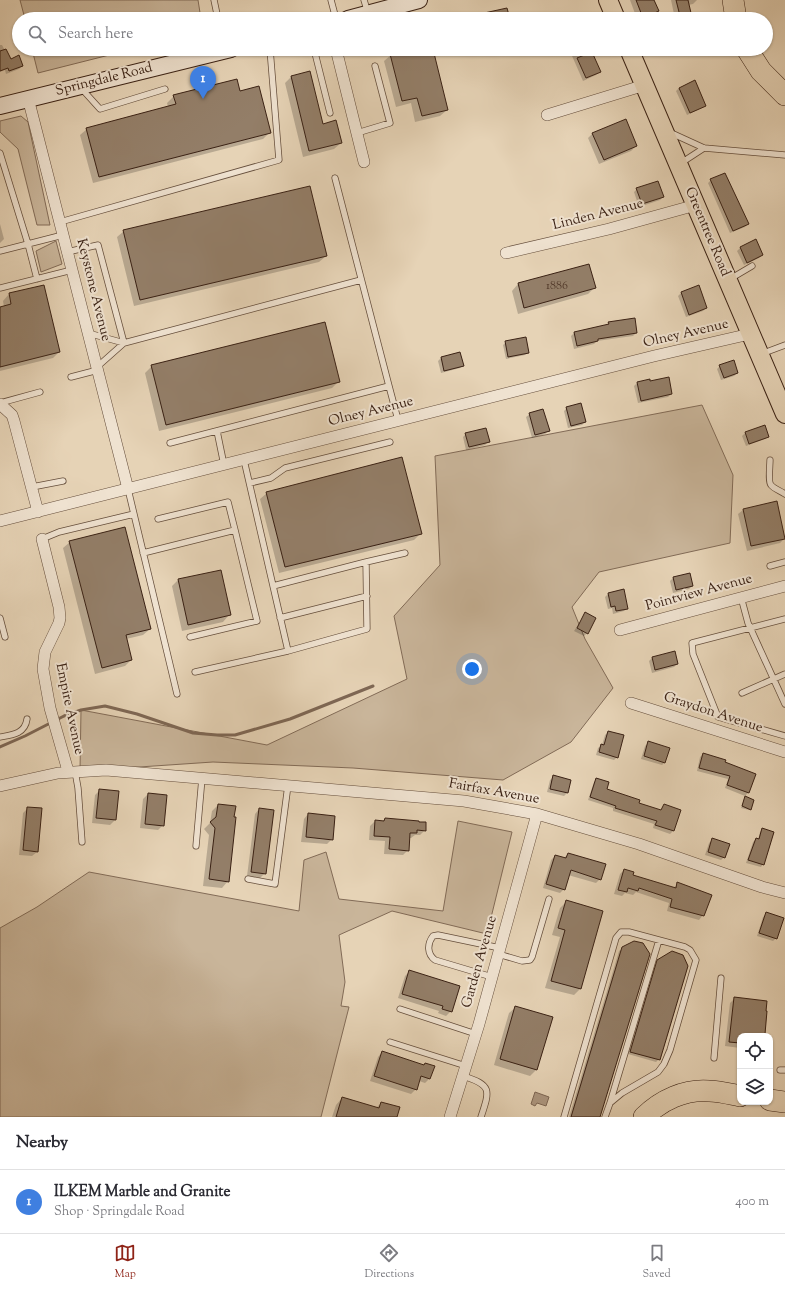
<!DOCTYPE html>
<html lang="en">
<head>
<meta charset="utf-8">
<style>
  body { margin:0; font-family:"Sorts Mill Goudy",serif; background:#f2f2f3; color:#2b2b33 }
  .controls { position:absolute; right:12px; bottom:12px; display:grid; overflow:hidden; border-radius:8px; box-shadow:0 1px 3px #0004 }
  .controls button { width:36px; height:36px; display:grid; place-items:center; padding:0; border:0; border-bottom:1px solid #e1e1e2; background:#fff; color:#2b2b33; font:20px sans-serif }
  .you { position:absolute; left:472px; top:669px; width:14px; height:14px; margin:-10px; border:3px solid #fff; border-radius:50%; background:#1a73e8; box-shadow:0 0 0 6px #1a73e833 }
  .badge { display:grid; place-items:center; width:26px; height:26px; border-radius:50%; background:#8f2418; color:#fff; font-size:13px; font-weight:700 }
  .pin { position:absolute; translate:-50% -33px; filter:drop-shadow(0 1px 2px #0008) }
  .pin::after { content:''; position:absolute; top:21px; width:14px; height:12px; background:inherit; clip-path:polygon(0 0,100% 0,50% 100%) }
  .list { margin:0; padding:0; list-style:none }
  h2 { display:flex; justify-content:space-between; align-items:center; height:52px; margin:0; padding:0 16px; font-size:17px }
  h2 small { font-size:13px; font-weight:400; color:#7c7c81 }
  .list li { display:grid; grid-template-columns:26px 1fr auto; gap:12px; align-items:center; box-sizing:border-box; height:64px; padding:0 16px; border-top:1px solid #e1e1e2 }
  .list b { display:block; font-size:15px; white-space:nowrap }
  .list p { margin:0; font-size:13px; white-space:nowrap; color:#7c7c81 }
  .list em { font-size:13px; font-style:normal; color:#7c7c81 }
  .icon { flex:none; width:22px; height:22px; fill:none; stroke:currentColor; stroke-width:2; stroke-linecap:round; stroke-linejoin:round }
  .map { position:relative; flex:none; width:785px; height:1117px; overflow:hidden }
  .search { position:absolute; background:#fff; box-shadow:0 1px 3px #0004; left:12px; right:12px; top:12px; height:44px; display:flex; align-items:center; gap:10px; box-sizing:border-box; padding:0 14px; border-radius:22px; color:#7c7c81; font-size:15px }
  .sheet { height:116px; background:#fff }
  nav { display:flex; justify-content:space-around; align-items:center; box-sizing:border-box; height:56px; border-top:1px solid #e1e1e2; background:#fff; font-size:11px; color:#7c7c81 }
  nav a { display:grid; justify-items:center; gap:2px }
  nav .on { color:#8f2418 }
  .map>svg:first-child { display:block }
</style>
</head>
<body>
<div class="map">
<svg width="785" height="1117" viewBox="0 0 785 1117">
  <rect width="100%" height="100%" fill="#e6d3b6"/>
  <filter id="stains"><feTurbulence type="fractalNoise" baseFrequency=".005" numOctaves="4"/><feColorMatrix values="0 0 0 0 .2 0 0 0 0 .09 0 0 0 0 .02 0 0 0 .5 -.17"/></filter>
  <radialGradient id="worn" r=".72"><stop offset=".6" stop-color="#630" stop-opacity="0"/><stop offset="1" stop-color="#630" stop-opacity=".3"/></radialGradient>
  <path fill="#c9b59a" stroke="#826b57" d="M20,0H198L201,19H25Z
    M32,49H133L38,73Z
    M21,116L28,122L50,225H37L18,149L0,132V121Z
    M56,241L62,264L41,272L36,251Z
    M702,405L733,475L730,543L599,572L572,607L585,639L613,688L571,742L503,780L353,768L213,762L80,771L81,710L267,745L407,679L394,616L440,565L435,456Z
    M458,821L512,832L487,934L392,911L339,935L345,982L341,1006L349,1007L321,1117H0V928L37,907L89,872L299,911L304,860L326,852L339,899L443,911Z"/>
  <path fill="#ac967f" stroke="#7e6754" d="M535,1092L549,1097L546,1106L537,1103L535,1106L531,1104Z"/>
  <path fill="#0003" d="M630,0H653L658,11L653,16L645,19H637Z
    M671,0H697L693,4L688,5L690,13L685,18L680,19H675Z
    M477,17L508,19H464Z
    M0,45H2L10,60L22,66L19,69L6,74L5,70L0,72Z
    M389,49H432L447,110L440,116L415,122L411,103L396,107L384,61L391,55Z
    M569,49H590L599,72L596,75L583,81Z
    M292,76L322,125L341,143L334,149L303,157L285,83Z
    M679,88L705,105L702,108L687,115L676,91Z
    M239,92L270,132L263,139L93,183L80,135L87,129L168,107L167,103L174,96Z
    M593,133L636,146L631,151L599,164L588,138Z
    M711,180L748,224L745,227L730,233L708,183Z
    M637,189L663,197L660,200L639,207L634,192Z
    M0,224L4,239L0,243Z
    M124,231L326,256L319,262L134,306L117,237Z
    M740,248L762,255L759,258L744,265L737,251Z
    M588,265L594,288L588,294L518,314L512,291L518,284Z
    M698,286L706,308L703,311L686,317L678,296L681,293Z
    M9,294L59,352L53,358L0,371V308L4,307L3,301Z
    M609,323L636,333L633,336L597,341L594,344L574,349L571,336L574,333L607,325Z
    M506,342L528,352L525,355L506,359L503,345Z
    M441,358L463,365L460,368L441,373L438,361Z
    M152,366L339,381L332,388L159,431L145,373Z
    M720,366L737,373L734,376L721,380L717,369Z
    M649,382L671,394L668,397L638,403L634,386L637,383Z
    M567,408L585,422L582,425L568,428L564,411Z
    M530,414L548,431L545,434L532,438L526,417Z
    M764,427L768,436L765,439L746,446L742,436L745,433Z
    M466,434L488,442L485,445L466,450L463,437Z
    M267,493L421,533L414,540L279,573L260,499Z
    M776,502L785,538L780,543L747,551L738,514L743,510Z
    M70,542L150,629L143,635L126,639L131,660L125,666L95,674L63,548Z
    M673,578L692,586L689,589L673,593L670,581Z
    M178,580L229,615L223,622L182,631L172,586Z
    M608,594L627,608L624,611L613,614L612,608L608,609L605,597Z
    M586,613L587,633L584,636L574,631Z
    M674,652L677,664L674,667L652,673L649,661L652,658Z
    M608,732L617,757L614,760L596,755L598,748L602,745L605,735Z
    M648,743L665,762L662,765L641,759L645,746Z
    M703,754L754,774L748,793L745,796L725,788L728,779L697,771L700,757Z
    M553,777L567,793L564,796L547,792L550,780Z
    M597,779L605,790L638,803L660,811L664,805L673,831L670,834L653,828L654,824L613,811V808L588,800L594,782Z
    M100,790L118,792L115,820L110,825L92,823L95,795Z
    M148,794L163,825L158,830L140,828L143,799Z
    M744,799L750,809L749,810L741,808Z
    M218,805L228,881L222,888L203,886L209,835L204,829L210,823L212,811Z
    M28,808L37,852L32,856L19,855L23,813Z
    M259,809L265,873L260,878L247,876L255,814Z
    M308,814L332,839L327,844L301,842L304,819Z
    M385,819L425,830L420,835H415L411,838H409L408,850L403,855L384,854L385,841L369,840L370,826L375,821L382,822Z
    M762,829L763,864L761,867L746,863L753,842L756,839L758,840L760,832Z
    M712,840L724,857L721,860L705,855L709,843Z
    M568,854L600,879L596,883L568,875L564,889L560,893L543,888L551,860L555,856L564,858Z
    M624,870L632,875L673,888L678,884L703,915L699,920L667,911L669,903L636,892L633,895L625,893L622,896L614,894L620,874Z
    M566,902L602,912L580,989L574,995L545,988L560,937L552,935L560,908Z
    M766,914L776,938L773,941L757,936L763,917Z
    M623,948L599,1117H569L619,951Z
    M658,961L659,1059L656,1062L628,1054L655,965Z
    M409,972L451,1011L446,1016L438,1013L439,1011L398,998L405,976Z
    M735,998L764,1034L762,1036H740V1048L725,1046L730,1003Z
    M516,1007L537,1069L530,1076L494,1065L509,1013Z
    M382,1052L430,1078L425,1083L419,1081L416,1089L411,1094L370,1081L378,1057Z
    M342,1098L376,1108L381,1103L396,1117H332L336,1105Z"/>
  <g fill="none" stroke-linecap="round" stroke-linejoin="round">
    <path stroke="#7e6754" stroke-width="3" d="M0,747L25,736L64,716L81,710L105,706L137,714L193,733L217,735H235L290,719L373,686"/>
  </g>
  <path fill="#937e68" stroke="#3a2114" d="M636,0H654L659,11L643,18Z
    M676,0H688L691,13L680,16Z
    M507,8L510,19H475V15Z
    M6,49L11,59L19,55L23,66L9,71L8,68L0,71V51Z
    M397,49H433L448,110L422,116L417,98L402,101L390,54L398,52Z
    M592,52L601,72L586,78L577,58Z
    M310,71L323,124L336,120L342,143L309,151L291,76Z
    M237,79L240,91L259,86L271,133L99,177L86,128L176,104L173,95Z
    M695,80L706,106L690,113L679,88Z
    M626,119L637,146L604,160L592,133Z
    M725,173L749,224L733,231L710,179Z
    M658,181L664,197L642,204L636,188Z
    M310,186L327,256L140,300L123,230Z
    M756,239L763,255L747,263L740,247Z
    M589,264L596,288L524,308L518,283Z
    M44,285L60,352L0,367V307L11,304L9,293Z
    M699,285L707,308L689,315L681,292Z
    M635,318L637,333L598,339V341L577,346L574,332L609,324L608,322Z
    M325,322L340,382L166,425L151,365Z
    M526,337L529,353L508,357L505,341Z
    M460,352L464,366L444,371L441,357Z
    M734,360L738,373L724,378L719,365Z
    M669,377L672,394L641,401L637,382L650,379V381Z
    M581,403L586,422L571,426L566,407Z
    M543,409L550,431L535,435L529,413Z
    M765,425L769,437L749,444L745,432Z
    M486,428L490,442L469,447L465,433Z
    M402,457L422,534L285,567L266,492Z
    M777,501L785,539L751,546L743,509Z
    M125,527L151,629L126,635L132,660L102,668L69,541Z
    M221,570L231,615L188,625L178,579Z
    M690,573L693,586L676,590L673,577Z
    M624,589L628,609L616,611L615,606L611,607L608,593Z
    M585,612L596,618L588,634L577,628Z
    M675,651L678,664L655,670L652,657Z
    M608,731L624,735L618,758L599,752L601,744L604,745Z
    M648,741L670,748L665,763L644,756Z
    M703,753L726,760L725,762L756,774L749,793L727,785L730,776L699,768Z
    M553,775L571,780L568,793L550,789Z
    M596,778L609,782L607,789L640,800L639,803L661,810L664,804L681,810L674,831L655,825L657,821L615,808L616,806L590,797Z
    M99,789L119,791L116,820L96,818Z
    M148,793L167,795L164,826L145,824Z
    M745,796L754,800L751,810L742,806Z
    M218,804L236,806L234,817H236L229,882L209,879L215,828L210,822L216,817Z
    M27,807L42,808L38,852L23,850Z
    M259,808L274,810L266,874L251,872Z
    M308,813L335,816L333,840L306,837Z
    M385,818L419,821V822H426V831L417,830V833H410L409,851L389,849L390,837L374,836L375,820L384,821Z
    M762,828L774,832L764,865L748,860L756,838L759,839Z
    M712,838L730,844L725,858L708,852Z
    M568,853L606,864L601,880L571,870L565,890L546,884L555,855L566,858Z
    M624,869L634,872L633,875L676,888L677,882L712,895L704,916L670,907L672,899L639,888L638,891L628,888L627,892L618,890Z
    M566,900L603,911L581,989L551,981L565,930L558,928Z
    M766,912L784,918L777,939L759,933Z
    M634,941L643,943L650,954L600,1117H571L622,947Z
    M672,951L683,955L688,966L660,1060L630,1052L657,960Z
    M409,970L460,986L452,1012L442,1009L443,1006L402,994Z
    M734,997L767,1001L766,1011H767L765,1034H763V1036H740V1043L729,1042Z
    M515,1006L553,1017L537,1070L500,1059Z
    M382,1051L424,1065L425,1063L435,1066L430,1079L421,1076L417,1090L374,1076Z
    M342,1097L379,1108L381,1102L400,1107L397,1117H336Z"/>
  <g fill="none" stroke-linecap="round" stroke-linejoin="round">
    <g stroke="#654e3c" stroke-width="7">
      <path id="lane" d="M214,0L218,19
        M331,0L336,19
        M364,0L368,13
        M314,49L330,113
        M81,88L100,109L165,89
        M669,132L704,148L785,155
        M357,133L390,123L375,66
        M0,153L28,244L37,279
        M681,163L704,148
        M60,222L279,160L270,49
        M0,251L63,235
        M67,252L98,245L124,343L361,280
        M730,279L752,266
        M0,288L72,270
        M88,333L124,343
        M761,354L785,345
        M97,367L124,343
        M71,377L98,370
        M389,386L398,420
        M0,403L40,392
        M217,431L224,465
        M170,443L389,386L335,178
        M244,460L288,651L367,629L366,562L405,553
        M770,460C770,466 768,482 771,485C774,489 781,491 785,494
        M250,483L271,478L285,468L390,442
        M32,487L63,481
        M128,489L177,694
        M158,519L228,502L235,530
        M42,539L59,532L134,514
        M143,553L235,530L257,621L190,637
        M770,566L785,562
        M273,586L366,562
        M741,597L748,623L785,704
        M0,618L5,637
        M280,618L367,596
        M785,619L692,643L693,654L718,717L785,736
        M195,672L288,651
        M742,693L785,674
        M0,737C12,735 25,734 27,719
        M75,771L78,788L82,842
        M196,846L202,778
        M248,879L275,884L288,785
        M498,954L522,961L530,960L532,957L549,899
        M492,977L435,960C427,954 427,944 433,936L438,935L500,948
        M400,1009L476,1034
        M390,1042L466,1066
        M714,1058L721,978
        M780,1070H785
        M463,1076C492,1085 490,1090 481,1117
        M610,1103L659,940
        M564,1117L616,938L621,932H629L685,947L690,950L696,960L670,1050L664,1064L658,1072L622,1093L610,1103L605,1117"/>
    </g>
    <g stroke="#654e3c" stroke-width="12">
      <path id="street" d="M336,49L364,162
        M28,98L128,489
        M547,115L645,85
        M506,253L609,229L696,205
        M0,404L12,415L14,421L38,512
        M0,521L654,356L750,334
        M42,539L59,607L60,618L59,623L45,652L43,669L50,708L68,771
        M620,630L785,586
        M631,703L785,752
        M0,786L58,773L106,770L464,801L537,814L639,844L762,887L785,893
        M450,1117L479,1024L537,814"/>
    </g>
    <g stroke="#3a2114" stroke-width="18">
      <path id="secondary" d="M348,19L419,0
        M0,106L231,49"/>
    </g>
    <g stroke="#3a2114" stroke-width="20">
      <path id="primary" d="M608,0L616,19
        M629,49L785,414"/>
    </g>
    <g stroke="#3a2114" stroke-width="22">
      <path id="highway" d="M733,0L736,19
        M747,49L761,71L785,95
        M770,1100L785,1102
        M644,1117C661,1100 685,1089 709,1091C719,1091 730,1094 740,1096"/>
    </g>
    <use href="#lane" stroke="#efe2d0" stroke-width="5.5"/>
    <use href="#street" stroke="#efe2d0" stroke-width="11"/>
    <use href="#secondary" stroke="#efe2d0" stroke-width="16"/>
    <use href="#primary" stroke="#e6d3b6" stroke-width="18"/>
    <use href="#highway" stroke="#e6d3b6" stroke-width="21"/>
  </g>
  <g text-anchor="middle" dominant-baseline="central" stroke-width="4" stroke-linejoin="round" paint-order="stroke">
    <g font-size="12" fill="#503829">
      <text x="557" y="286">1886</text>
    </g>
    <g font-size="14" fill="#3a2114" stroke="#efe2d0">
      <text transform="translate(104 80) rotate(-14)">Springdale Road</text>
      <text transform="translate(598 215) rotate(-14)">Linden Avenue</text>
      <text transform="translate(707 232) rotate(67)">Greentree Road</text>
      <text transform="translate(93 290) rotate(76)">Keystone Avenue</text>
      <text transform="translate(686 334) rotate(-13)">Olney Avenue</text>
      <text transform="translate(371 412) rotate(-14)">Olney Avenue</text>
      <text transform="translate(699 593) rotate(-15)">Pointview Avenue</text>
      <text transform="translate(69 709) rotate(78)">Empire Avenue</text>
      <text transform="translate(713 713) rotate(18)">Graydon Avenue</text>
      <text transform="translate(494 792) rotate(10)">Fairfax Avenue</text>
      <text transform="translate(480 962) rotate(-74)">Garden Avenue</text>
    </g>
  </g>
  <rect width="100%" height="100%" filter="url(#stains)"/>
  <rect width="100%" height="100%" fill="url(#worn)"/>
</svg>
<div class="controls">
<button><svg class="icon" aria-label="locate" viewBox="0 0 24 24"><circle cx="12" cy="12" r="6"/><path d="M12 2v4M12 18v4M2 12h4M18 12h4"/></svg></button>
<button><svg class="icon" aria-label="layers" viewBox="0 0 24 24"><path d="M12 4l9 5-9 5-9-5zM3 14l9 5 9-5"/></svg></button>
</div>
<div class="you"></div>
<div class="pin badge" style="left:203px;top:99px;background:#3f7fe0">1</div>
<div class="search"><svg class="icon" aria-label="search" viewBox="0 0 24 24"><circle cx="10" cy="10" r="6"/><path d="M15 15l6 6"/></svg>Search here</div>
</div>
<section class="sheet">
<h2>Nearby<small></small></h2>
<ul class="list">
<li><span class="badge" style="background:#3f7fe0">1</span><div><b>ILKEM Marble and Granite</b><p>Shop · Springdale Road</p></div><em>400 m</em></li>
</ul>
</section>
<nav>
<a class="on"><svg class="icon" aria-label="map" viewBox="0 0 24 24"><path d="M3 6l6-2 6 2 6-2v14l-6 2-6-2-6 2zM9 4v14M15 6v14"/></svg>Map</a>
<a><svg class="icon" aria-label="directions" viewBox="0 0 24 24"><path d="M12 3l9 9-9 9-9-9zM9 14v-3h6M13 9l2 2-2 2"/></svg>Directions</a>
<a><svg class="icon" aria-label="saved" viewBox="0 0 24 24"><path d="M7 4h10v16l-5-4-5 4z"/></svg>Saved</a>
</nav>
</body>
</html>
